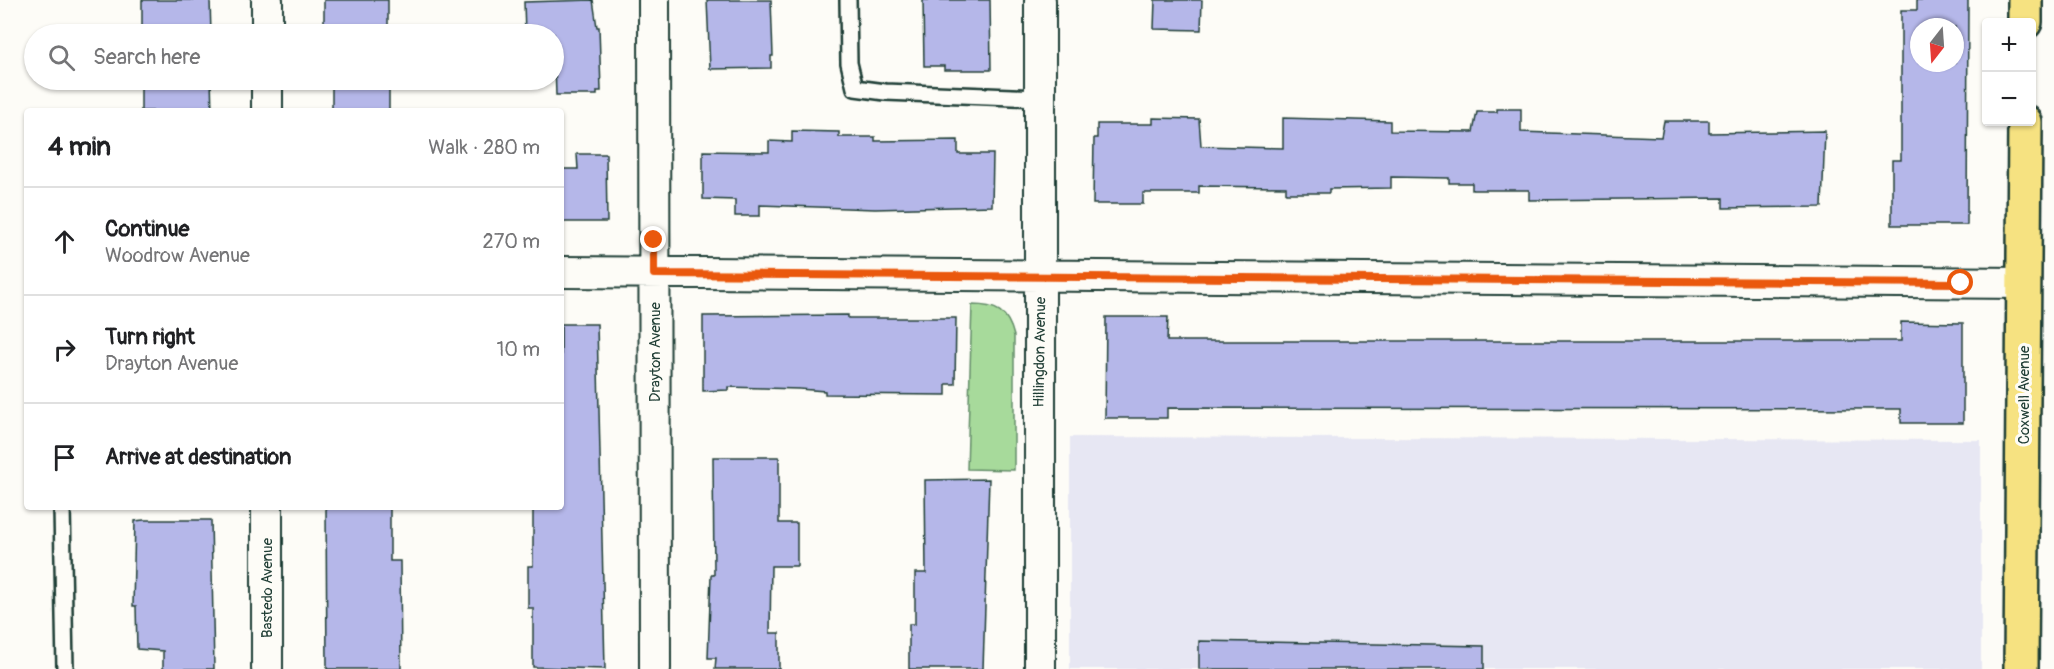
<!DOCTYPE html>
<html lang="en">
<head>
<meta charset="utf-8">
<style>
  body { margin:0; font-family:Pangolin,sans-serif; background:#f2f2f2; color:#202124 }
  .controls { position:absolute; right:18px; top:18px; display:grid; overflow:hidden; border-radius:6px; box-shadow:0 2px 4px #0004 }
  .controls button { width:54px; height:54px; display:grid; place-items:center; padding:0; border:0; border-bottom:2px solid #e0e0e0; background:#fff; color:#202124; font:30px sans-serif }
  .compass { position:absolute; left:1910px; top:18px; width:54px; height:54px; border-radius:50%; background:#fff; box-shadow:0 2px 4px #0004; rotate:197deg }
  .stop { position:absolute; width:18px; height:18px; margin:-14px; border:4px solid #ea580c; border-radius:50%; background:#fff }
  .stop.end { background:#ea580c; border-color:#fff; box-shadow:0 2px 6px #0008 }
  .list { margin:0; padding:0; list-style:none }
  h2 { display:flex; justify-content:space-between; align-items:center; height:78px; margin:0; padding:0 24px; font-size:26px }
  h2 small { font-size:20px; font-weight:400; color:#757577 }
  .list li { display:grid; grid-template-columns:39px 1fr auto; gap:18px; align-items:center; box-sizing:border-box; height:108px; padding:0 24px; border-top:2px solid #e0e0e0 }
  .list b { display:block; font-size:22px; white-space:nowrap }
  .list p { margin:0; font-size:20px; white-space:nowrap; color:#757577 }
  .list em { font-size:20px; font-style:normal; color:#757577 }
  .icon { flex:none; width:33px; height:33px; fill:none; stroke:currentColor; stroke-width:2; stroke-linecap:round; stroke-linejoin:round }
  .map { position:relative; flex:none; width:2054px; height:669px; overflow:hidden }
  .search { position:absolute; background:#fff; box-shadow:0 2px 4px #0004; left:24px; top:24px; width:540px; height:66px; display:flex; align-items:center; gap:15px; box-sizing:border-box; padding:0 21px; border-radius:33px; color:#757577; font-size:22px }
  .panel { position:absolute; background:#fff; box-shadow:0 2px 4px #0004; left:24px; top:108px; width:540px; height:402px; border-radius:6px }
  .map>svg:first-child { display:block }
</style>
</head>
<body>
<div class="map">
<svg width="2054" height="669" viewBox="0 0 2054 669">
  <rect width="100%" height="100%" fill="#fdfcf7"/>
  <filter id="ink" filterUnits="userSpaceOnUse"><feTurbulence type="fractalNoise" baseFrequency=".0167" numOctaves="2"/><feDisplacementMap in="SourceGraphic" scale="12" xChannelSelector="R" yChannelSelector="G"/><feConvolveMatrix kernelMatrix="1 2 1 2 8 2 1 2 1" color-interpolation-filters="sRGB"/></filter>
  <g filter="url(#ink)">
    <path fill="#e7e7f3" d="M1070,437L1981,440V669H1070Z"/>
    <path fill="#a7da9b" stroke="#638c68" stroke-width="1.5" d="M972,305C996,305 1008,311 1014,336V470L967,469Z"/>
    <path fill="#b5b7e9" stroke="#1f3d34" stroke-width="1.5" fill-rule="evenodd" d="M142,0H210L211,34H142Z
      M324,0H388V34H324Z
      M593,0L597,27H599L601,91H597V95H556L554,34H525L524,2Z
      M707,0H771L773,56H771V68L710,69Z
      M923,0H990L991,70H944V66H924Z
      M1155,0H1202L1201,30L1154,29Z
      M1917,0H1968L1967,225H1892V160H1901V10H1917ZM1919,27H1955V63H1919Z
      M141,80H211L212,111H141Z
      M332,80H389V111H332Z
      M1497,109H1521V132L1661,137L1664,121H1709V133L1825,131L1822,207L1723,208V198L1529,200V190H1472V183H1449V178L1391,177V188L1329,189V193H1286V187L1199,186V193H1143V204H1093L1094,138H1097V124H1153V118L1199,119L1201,146L1283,148V118L1390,121V131L1473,132L1477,112H1497Z
      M792,131L839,132V137H875V141L958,140V154H993L992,206L875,209L760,205V216H735V200L703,199V151L769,152V141L792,142Z
      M577,154H606L607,222H561V169H578Z
      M848,315V318H956L955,384H946V395L825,394V391L799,389L728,387V390L703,391V316Z
      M1106,317H1168L1167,341H1901V322L1963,323V423H1901V409L1167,408V418H1105Z
      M561,324H597L605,669L533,667V608H528V566H533V508H561Z
      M713,457H779V523H797V566H771L770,633H779V669H715L716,658H708L711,575H714Z
      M989,479L983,669H909V624H915V573H926L925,480Z
      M326,507H390V561H400L401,669H327Z
      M144,520H211L214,669H163V651L137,649L136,606H133L135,521Z
      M1199,641L1484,646V669H1199Z"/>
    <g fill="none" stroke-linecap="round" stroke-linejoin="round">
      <g stroke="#1f3d34" stroke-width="20">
        <path id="lane" d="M848,0L849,63L855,88L885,92L1040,98
          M62,507L65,669"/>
      </g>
      <g stroke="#1f3d34" stroke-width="34">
        <path id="street" d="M654,0L655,669
          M1040,0V669
          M267,34V0
          M267,111V80
          M561,272L2025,283
          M267,669V507"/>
      </g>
      <g stroke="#1f3d34" stroke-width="38">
        <path id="primary" d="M2025,22V0
          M2021,669L2025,122"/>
      </g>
      <use href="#lane" stroke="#fdfcf7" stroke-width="15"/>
      <use href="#street" stroke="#fdfcf7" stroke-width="30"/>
      <use href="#primary" stroke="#f6e281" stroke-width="33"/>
    </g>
  </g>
  <g fill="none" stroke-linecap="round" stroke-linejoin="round" filter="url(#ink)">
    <path stroke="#ea580c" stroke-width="8" d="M654,240V274L1961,283"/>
  </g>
  <g text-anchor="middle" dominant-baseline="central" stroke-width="6" stroke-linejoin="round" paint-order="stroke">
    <g font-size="15" fill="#1f3d34" stroke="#fdfcf7">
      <text transform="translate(655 352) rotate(-90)">Drayton Avenue</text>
      <text transform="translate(1040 352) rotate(-89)">Hillingdon Avenue</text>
      <text transform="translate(2024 395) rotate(-90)">Coxwell Avenue</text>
      <text transform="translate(267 588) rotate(-90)">Bastedo Avenue</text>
    </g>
  </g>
</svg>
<div class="controls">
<button>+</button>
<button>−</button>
</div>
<svg class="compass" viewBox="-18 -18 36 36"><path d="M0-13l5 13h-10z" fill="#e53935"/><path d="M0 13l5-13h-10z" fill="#757577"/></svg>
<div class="stop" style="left:1961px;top:283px"></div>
<div class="stop end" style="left:654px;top:240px"></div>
<div class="search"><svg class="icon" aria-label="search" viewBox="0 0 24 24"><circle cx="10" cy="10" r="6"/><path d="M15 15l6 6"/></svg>Search here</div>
<section class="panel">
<h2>4 min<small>Walk · 280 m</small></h2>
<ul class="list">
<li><svg class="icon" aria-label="ahead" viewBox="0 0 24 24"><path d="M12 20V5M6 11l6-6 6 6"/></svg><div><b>Continue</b><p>Woodrow Avenue</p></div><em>270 m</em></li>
<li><svg class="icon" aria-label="right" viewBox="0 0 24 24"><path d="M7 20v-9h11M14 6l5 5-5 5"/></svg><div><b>Turn right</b><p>Drayton Avenue</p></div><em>10 m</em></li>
<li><svg class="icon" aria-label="arrive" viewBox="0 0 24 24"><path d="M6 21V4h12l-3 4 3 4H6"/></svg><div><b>Arrive at destination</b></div></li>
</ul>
</section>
</div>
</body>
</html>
